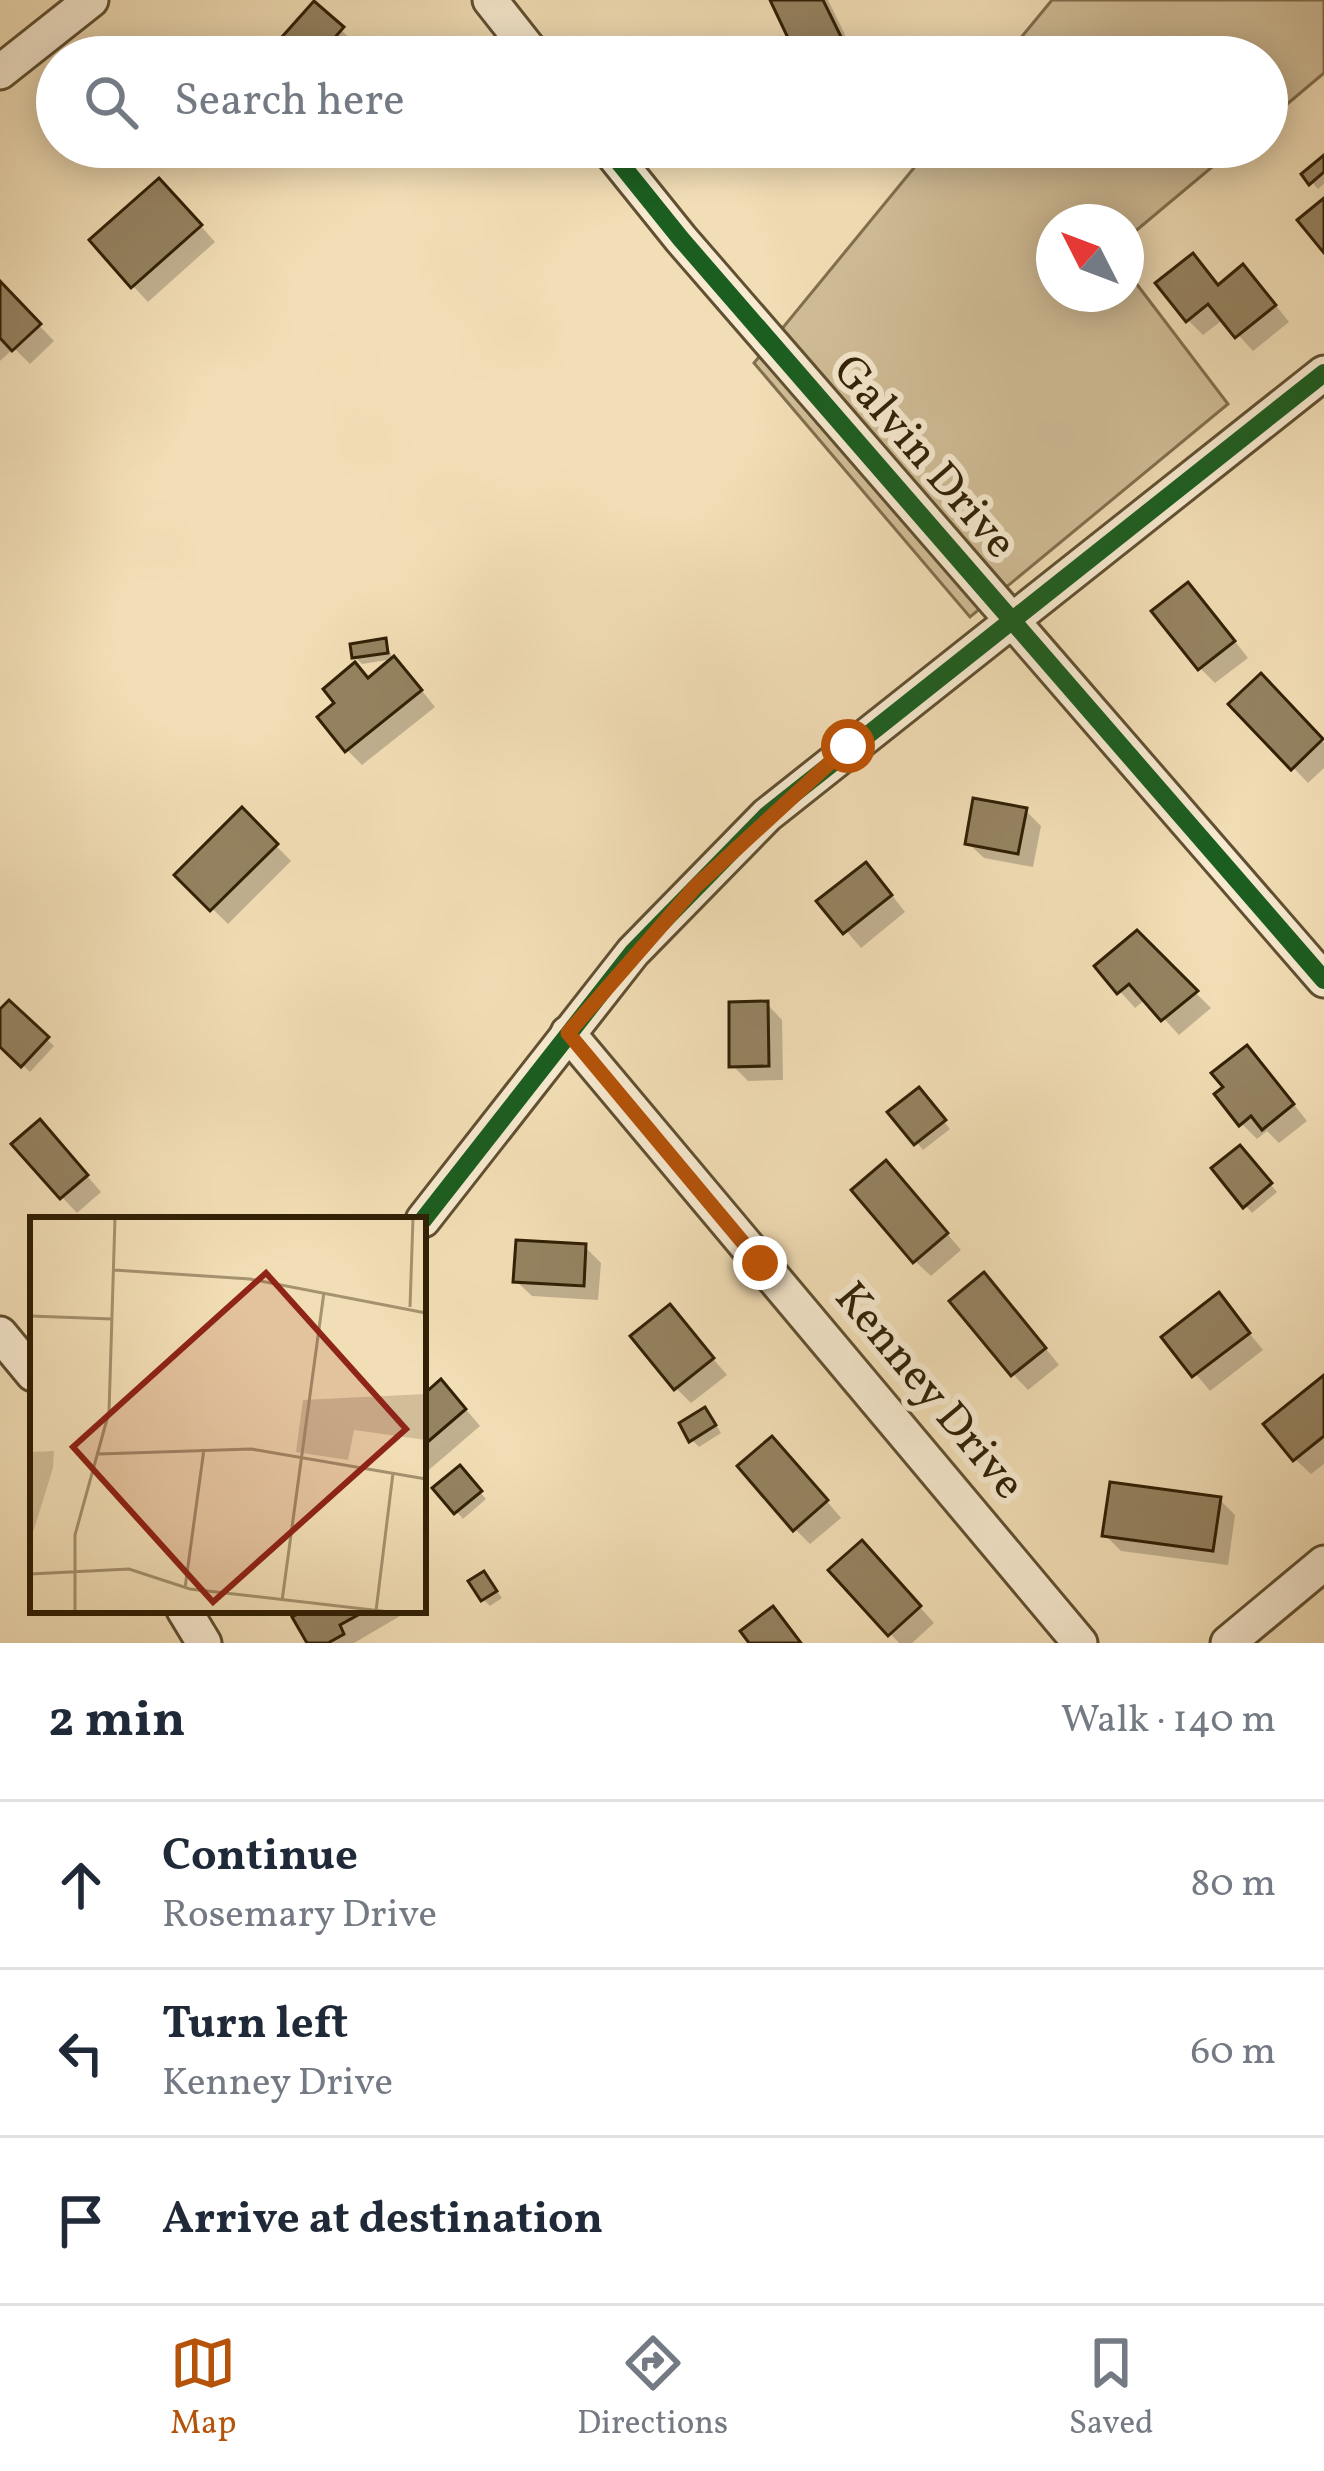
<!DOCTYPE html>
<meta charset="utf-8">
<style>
body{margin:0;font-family:Vollkorn,serif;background:#f6f6f7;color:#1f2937}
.compass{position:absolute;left:1036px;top:204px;width:108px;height:108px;border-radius:50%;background:#fff;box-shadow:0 6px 30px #0003;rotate:312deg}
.stop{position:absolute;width:36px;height:36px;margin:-27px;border:9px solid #b45309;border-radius:50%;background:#fff}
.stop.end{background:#b45309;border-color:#fff;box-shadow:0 3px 12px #0008}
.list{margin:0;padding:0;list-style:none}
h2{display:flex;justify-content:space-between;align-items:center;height:156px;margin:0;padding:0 48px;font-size:51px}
h2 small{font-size:39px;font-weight:400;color:#747a83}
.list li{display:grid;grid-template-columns:78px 1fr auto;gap:36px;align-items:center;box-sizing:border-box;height:168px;padding:0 48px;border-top:3px solid #e0e1e3}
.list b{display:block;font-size:45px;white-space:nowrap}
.list p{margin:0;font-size:39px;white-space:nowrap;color:#747a83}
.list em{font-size:39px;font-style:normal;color:#747a83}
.icon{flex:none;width:66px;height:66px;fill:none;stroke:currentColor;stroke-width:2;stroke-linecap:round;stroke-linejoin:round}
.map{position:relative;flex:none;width:1324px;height:1643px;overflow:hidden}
.search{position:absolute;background:#fff;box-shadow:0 6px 30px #0003;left:36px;right:36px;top:36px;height:132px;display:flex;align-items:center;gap:30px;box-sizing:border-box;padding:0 42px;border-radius:66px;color:#747a83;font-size:45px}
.sheet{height:660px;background:#fff}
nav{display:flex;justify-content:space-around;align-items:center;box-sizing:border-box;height:168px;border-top:3px solid #e0e1e3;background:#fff;font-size:33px;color:#747a83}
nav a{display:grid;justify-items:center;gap:6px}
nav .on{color:#b45309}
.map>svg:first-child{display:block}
.green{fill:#d1be98;stroke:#816f4e;stroke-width:3}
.shadow{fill:#0003}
.building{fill:#958361;stroke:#312005;stroke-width:3}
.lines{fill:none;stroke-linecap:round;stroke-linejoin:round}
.minor-casing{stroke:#615031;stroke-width:39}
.minor{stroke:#f7ead0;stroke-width:33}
.cycleway-casing{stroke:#f7ead0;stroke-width:26}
.cycleway{stroke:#1b5e20;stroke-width:18}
.route{stroke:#b45309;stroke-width:15}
.labels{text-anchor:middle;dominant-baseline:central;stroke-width:12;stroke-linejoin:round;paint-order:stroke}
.street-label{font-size:45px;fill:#312005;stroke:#f7ead0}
.inset-road{fill:none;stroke:#a5926f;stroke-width:3}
.view{fill:#8f2418;fill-opacity:0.15;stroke:#8f2418;stroke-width:6}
.inset-edge{fill:none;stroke:#312005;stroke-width:6}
</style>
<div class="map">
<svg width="1324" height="1643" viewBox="0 0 1324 1643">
<rect width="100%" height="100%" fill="#f2deb6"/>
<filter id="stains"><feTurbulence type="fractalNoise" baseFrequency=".00167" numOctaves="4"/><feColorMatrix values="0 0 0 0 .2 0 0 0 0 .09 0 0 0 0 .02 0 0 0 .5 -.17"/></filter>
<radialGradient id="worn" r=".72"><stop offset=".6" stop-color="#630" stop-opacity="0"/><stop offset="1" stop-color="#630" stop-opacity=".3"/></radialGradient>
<g class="green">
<path d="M1052 0H1324V73L1267 121V57H1005Z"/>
<path d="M931 147H1236L1126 239V222H1054V294H1126V270L1228 404 970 617 754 363Z"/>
</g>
<g class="shadow">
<path d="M773 0H828L856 57H801Z"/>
<path d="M314 5 357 45 347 57H268Z"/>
<path d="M1324 159V184L1318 189 1305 174Z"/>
<path d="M175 197 215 242 148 302 133 286Z"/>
<path d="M1258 283 1289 322 1253 351 1224 319 1203 335 1188 320 1220 287Z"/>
<path d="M0 285 54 341 30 364 14 348 0 361Z"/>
<path d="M1203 601 1248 658 1215 683 1200 668Z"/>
<path d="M385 642 393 659 362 664 355 657Z"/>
<path d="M410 676 435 707 362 765 347 750 338 704 369 680Z"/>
<path d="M1261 677 1324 743V768L1308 783 1233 704Z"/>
<path d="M1025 810 1041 826 1033 867 984 858 968 843Z"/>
<path d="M242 811 291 861 228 924 178 875Z"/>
<path d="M881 881 905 912 861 948 821 901Z"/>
<path d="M1136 934 1211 1008 1179 1035 1146 999 1135 1008 1098 967Z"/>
<path d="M9 1004 54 1046 30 1072 0 1044V1014Z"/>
<path d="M767 1004 782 1020 783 1080 748 1081 732 1065Z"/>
<path d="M1262 1064 1307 1121 1279 1143 1267 1131 1257 1139 1242 1124Z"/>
<path d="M925 1098 950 1129 923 1150 892 1112Z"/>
<path d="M55 1139 101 1192 77 1213 62 1197Z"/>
<path d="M1246 1156 1277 1192 1252 1213 1246 1206Z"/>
<path d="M901 1180 961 1250 931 1276 915 1261Z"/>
<path d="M585 1247 601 1263 598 1300 532 1296 516 1281Z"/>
<path d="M1000 1291 1059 1365 1028 1390 1013 1374Z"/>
<path d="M1219 1296 1263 1350 1210 1391 1165 1337Z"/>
<path d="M670 1308 727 1375 691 1403 676 1388Z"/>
<path d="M1324 1379V1464L1311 1474 1295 1459Z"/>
<path d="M423 1399H457L480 1426 423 1475Z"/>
<path d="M712 1418 721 1433 699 1447 692 1440Z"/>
<path d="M788 1455 841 1518 810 1544 795 1529Z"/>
<path d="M460 1469 486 1499 463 1519 437 1489Z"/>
<path d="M1219 1499 1235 1515 1228 1565 1121 1551 1105 1535Z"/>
<path d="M877 1559 934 1623 912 1643H899L833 1570Z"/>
<path d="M491 1582 502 1598 490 1606 483 1599Z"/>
<path d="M311 1610H397L400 1616 354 1643H310Z"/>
</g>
<g class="building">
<path d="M770 0H823L851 57H797Z"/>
<path d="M314 1 344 27 318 57H264Z"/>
<path d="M1324 155V172L1309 185 1301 174Z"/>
<path d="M159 178 202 225 131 288 89 240Z"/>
<path d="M1324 198V253L1297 220Z"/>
<path d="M1193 253 1218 285 1243 264 1276 305 1235 338 1208 304 1186 322 1155 283Z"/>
<path d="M0 281 41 324 12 351 0 338Z"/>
<path d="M1188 582 1235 641 1198 670 1151 611Z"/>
<path d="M386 638 388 653 352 658 350 644Z"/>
<path d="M394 656 422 690 345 752 317 717 334 703 323 689 355 662 368 678Z"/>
<path d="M1261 673 1323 739 1291 770 1228 704Z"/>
<path d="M973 798 1027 808 1018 854 965 844Z"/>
<path d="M242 807 278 844 210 911 174 875Z"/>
<path d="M866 862 892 895 843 934 816 901Z"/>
<path d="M1137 930 1198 991 1161 1021 1129 984 1117 994 1094 966Z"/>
<path d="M9 1000 49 1037 21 1067 0 1047V1009Z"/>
<path d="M768 1001 769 1066 729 1067V1002Z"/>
<path d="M1247 1045 1294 1104 1262 1130 1251 1116 1239 1126 1214 1094 1223 1087 1211 1073Z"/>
<path d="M919 1087 946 1120 914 1145 887 1112Z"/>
<path d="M40 1119 88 1175 60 1199 11 1144Z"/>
<path d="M1240 1145 1272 1183 1243 1208 1211 1168Z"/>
<path d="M886 1160 948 1233 913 1263 851 1190Z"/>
<path d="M516 1240 586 1244 584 1286 513 1282Z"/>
<path d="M984 1272 1046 1348 1011 1376 949 1301Z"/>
<path d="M1219 1292 1250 1333 1192 1377 1161 1337Z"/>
<path d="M670 1304 714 1358 674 1390 630 1336Z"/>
<path d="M1324 1375V1436L1293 1461 1263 1424Z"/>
<path d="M441 1379 466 1409 423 1446V1395Z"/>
<path d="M705 1407 716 1425 689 1442 679 1423Z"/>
<path d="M772 1436 828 1500 793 1531 737 1466Z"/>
<path d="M460 1465 482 1491 454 1514 432 1488Z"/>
<path d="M1110 1482 1221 1497 1213 1551 1102 1536Z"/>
<path d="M862 1540 921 1606 888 1636 828 1570Z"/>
<path d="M484 1571 497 1591 481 1601 468 1581Z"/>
<path d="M773 1606 801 1643H749L740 1631Z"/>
<path d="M305 1610H367L340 1625 344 1634 328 1643H307L292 1617Z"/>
</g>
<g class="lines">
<g class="minor-casing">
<g id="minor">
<path d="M490 0 535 57"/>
<path d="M0 72 91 0"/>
<path d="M607 147 681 239 1324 980"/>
<path d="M568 1033 1080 1643"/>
<path d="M423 1220 633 952 767 815 1324 373"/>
<path d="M0 1334 33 1374"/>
<path d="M184 1610 204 1643"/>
<path d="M1228 1643 1324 1563"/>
</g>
</g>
<use href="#minor" class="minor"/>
<g class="cycleway-casing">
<g id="cycleway">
<path d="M607 147 681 239 1324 980"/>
<path d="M423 1220 633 952 767 815 1324 373"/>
</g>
</g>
<use href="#cycleway" class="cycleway"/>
</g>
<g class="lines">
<path class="route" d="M760 1263 568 1033 695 887 848 746"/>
</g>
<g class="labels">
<g class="street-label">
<text transform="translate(923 458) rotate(49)">Galvin Drive</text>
<text transform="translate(928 1392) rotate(50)">Kenney Drive</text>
</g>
</g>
<g transform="translate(30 1217)">
<rect width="396" height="396" fill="#f2deb6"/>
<path d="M396 177V223L324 213 318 243 266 235 273 183ZM24 234 23 251 0 325V235Z" fill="#d1be98"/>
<path class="inset-road" d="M84 53 220 62 396 96M380 90 383 1M0 99 82 102M69 237 221 232 396 262M0 357 99 352 160 372 360 395M155 371 174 232M252 384 294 75M346 394 363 256M45 395V318L79 195 85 1"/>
<path class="view" d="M236 56 376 212 183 385 43 230Z"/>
<rect width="396" height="396" class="inset-edge"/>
</g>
<rect width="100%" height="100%" filter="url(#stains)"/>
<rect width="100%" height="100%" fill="url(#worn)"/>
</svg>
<svg class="compass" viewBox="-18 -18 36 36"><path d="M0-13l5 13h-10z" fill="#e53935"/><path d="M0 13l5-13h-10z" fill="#747a83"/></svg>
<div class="stop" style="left:848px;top:746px"></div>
<div class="stop end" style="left:760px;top:1263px"></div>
<div class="search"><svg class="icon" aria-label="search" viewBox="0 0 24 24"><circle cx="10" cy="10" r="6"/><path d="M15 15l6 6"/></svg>Search here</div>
</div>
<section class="sheet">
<h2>2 min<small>Walk · 140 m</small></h2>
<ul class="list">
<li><svg class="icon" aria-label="ahead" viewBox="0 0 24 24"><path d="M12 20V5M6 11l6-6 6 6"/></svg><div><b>Continue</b><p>Rosemary Drive</p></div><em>80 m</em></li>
<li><svg class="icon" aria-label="left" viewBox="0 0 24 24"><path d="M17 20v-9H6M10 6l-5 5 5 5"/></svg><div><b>Turn left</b><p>Kenney Drive</p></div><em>60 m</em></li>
<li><svg class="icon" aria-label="arrive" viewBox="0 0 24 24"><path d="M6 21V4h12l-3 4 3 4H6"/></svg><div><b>Arrive at destination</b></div></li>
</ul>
</section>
<nav>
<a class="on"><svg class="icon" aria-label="map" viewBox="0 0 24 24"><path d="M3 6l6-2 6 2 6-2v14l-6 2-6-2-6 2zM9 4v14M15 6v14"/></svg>Map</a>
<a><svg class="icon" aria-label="directions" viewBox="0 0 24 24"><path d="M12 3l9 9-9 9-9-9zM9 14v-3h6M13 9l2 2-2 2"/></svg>Directions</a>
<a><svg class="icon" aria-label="saved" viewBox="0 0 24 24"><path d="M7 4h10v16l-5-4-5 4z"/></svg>Saved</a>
</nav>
